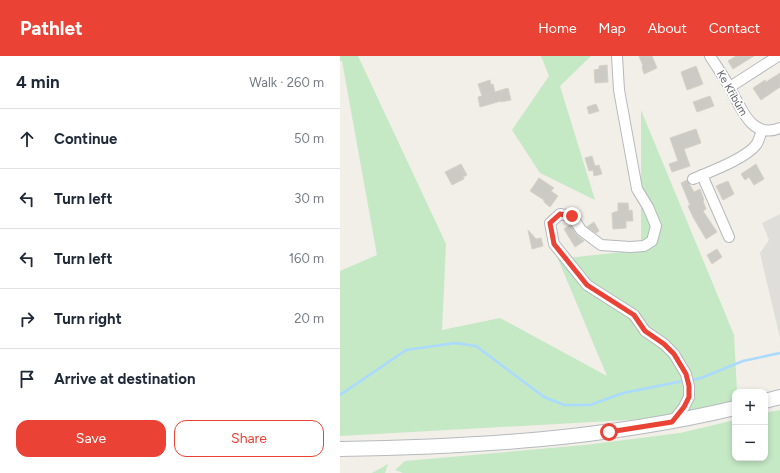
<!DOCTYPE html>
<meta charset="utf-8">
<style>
body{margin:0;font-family:Figtree,sans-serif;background:#f2f2f3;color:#1f2937}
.controls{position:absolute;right:12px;bottom:12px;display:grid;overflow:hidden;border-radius:8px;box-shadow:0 2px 6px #0003}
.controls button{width:36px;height:36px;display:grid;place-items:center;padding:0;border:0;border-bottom:1px solid #e0e1e3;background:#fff;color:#1f2937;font:20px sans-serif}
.stop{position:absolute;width:12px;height:12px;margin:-9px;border:3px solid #ea4335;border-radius:50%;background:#fff}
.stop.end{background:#ea4335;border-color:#fff;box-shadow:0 1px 4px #0008}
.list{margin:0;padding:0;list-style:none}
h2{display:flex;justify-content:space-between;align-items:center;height:52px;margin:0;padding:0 16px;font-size:17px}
h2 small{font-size:13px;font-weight:400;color:#747a83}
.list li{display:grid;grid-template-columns:26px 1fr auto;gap:12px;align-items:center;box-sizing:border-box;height:60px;padding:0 16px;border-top:1px solid #e0e1e3}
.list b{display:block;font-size:15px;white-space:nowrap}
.list em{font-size:13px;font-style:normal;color:#747a83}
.actions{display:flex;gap:8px;padding:12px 16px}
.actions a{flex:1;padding:9px 0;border:1px solid #ea4335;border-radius:12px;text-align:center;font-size:14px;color:#ea4335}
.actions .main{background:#ea4335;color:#fff}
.icon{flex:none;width:22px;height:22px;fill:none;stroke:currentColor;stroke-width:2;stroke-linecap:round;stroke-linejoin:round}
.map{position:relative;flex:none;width:440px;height:417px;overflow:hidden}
header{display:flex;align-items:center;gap:24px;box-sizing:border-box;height:56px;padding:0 20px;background:#ea4335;color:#fff}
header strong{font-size:19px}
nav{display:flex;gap:22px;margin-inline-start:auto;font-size:14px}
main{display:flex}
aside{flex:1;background:#fff}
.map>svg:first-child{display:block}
.industrial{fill:#e0deda}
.green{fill:#c5e8c5}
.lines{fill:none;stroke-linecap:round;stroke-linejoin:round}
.stream{stroke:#aadaff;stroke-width:2.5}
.building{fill:#cccac5;stroke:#d6d1c6}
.street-casing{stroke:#b5b8bc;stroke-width:12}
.secondary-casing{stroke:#b6babf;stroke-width:16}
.street{stroke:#fff;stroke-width:10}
.secondary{stroke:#fff;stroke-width:14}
.route{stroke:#ea4335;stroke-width:5}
.labels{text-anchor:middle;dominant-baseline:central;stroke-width:3.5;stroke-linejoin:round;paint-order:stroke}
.street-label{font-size:11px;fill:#5f6368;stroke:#fff}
</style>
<header>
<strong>Pathlet</strong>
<nav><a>Home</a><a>Map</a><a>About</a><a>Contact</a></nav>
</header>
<main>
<aside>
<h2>4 min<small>Walk · 260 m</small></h2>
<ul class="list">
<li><svg class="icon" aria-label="ahead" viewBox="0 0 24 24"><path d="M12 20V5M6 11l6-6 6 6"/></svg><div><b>Continue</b></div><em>50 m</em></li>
<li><svg class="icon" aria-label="left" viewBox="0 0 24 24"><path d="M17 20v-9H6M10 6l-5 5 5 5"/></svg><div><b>Turn left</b></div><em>30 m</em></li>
<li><svg class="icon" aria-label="left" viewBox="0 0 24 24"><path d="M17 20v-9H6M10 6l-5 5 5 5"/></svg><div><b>Turn left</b></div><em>160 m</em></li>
<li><svg class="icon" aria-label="right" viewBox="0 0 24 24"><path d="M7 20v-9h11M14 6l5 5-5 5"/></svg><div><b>Turn right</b></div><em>20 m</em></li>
<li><svg class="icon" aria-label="arrive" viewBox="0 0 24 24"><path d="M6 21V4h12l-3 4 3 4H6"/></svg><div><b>Arrive at destination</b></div></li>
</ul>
<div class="actions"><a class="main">Save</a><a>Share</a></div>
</aside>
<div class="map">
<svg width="440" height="417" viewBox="0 0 440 417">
<rect width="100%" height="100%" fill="#f1efe8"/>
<path class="industrial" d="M440 158V282L420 197 429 184 422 167Z"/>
<g class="green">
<path d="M0 0H18L106 188 102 274 160 262 267 320 218 203 301 194V54L394 279 397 336H395V346L323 362 0 380V215L37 199 2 5H0Z"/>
<path d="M201 0H251L220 30 255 144 200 117 172 74 209 20Z"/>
<path d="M440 354V417H63L55 414 65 405 245 389 340 377 395 364V402H425V357Z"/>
<path d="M48 408 45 417H32Z"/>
</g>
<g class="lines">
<g class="stream">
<path d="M352 324 361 322 403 305 440 297"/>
<path d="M0 339 66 294 115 287 136 290 204 341 224 349H250L283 337 343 325"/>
</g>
</g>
<g class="building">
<path d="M299 0H312L317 12 304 18 302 11 303 10Z"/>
<path d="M396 0H414L393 13 388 5Z"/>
<path d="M267 9 268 26 255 27 254 14 259 13V10Z"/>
<path d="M356 10 363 28 347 34 341 16Z"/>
<path d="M440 17V31L421 44 413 32 425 24 426 26Z"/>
<path d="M150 24 151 29 153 28 155 36 168 32 171 44 161 46V45L140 51 138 41 142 40 138 28Z"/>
<path d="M370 40 374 50 357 56 353 46Z"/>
<path d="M256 48 259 55 249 58 247 51Z"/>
<path d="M356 73 361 87 344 93 350 110 332 116 329 108 338 105 330 82Z"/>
<path d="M252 100 255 110 259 109 262 118 254 120 253 114 249 115 245 102Z"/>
<path d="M121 108 127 119 123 121 124 123 112 129 105 116Z"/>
<path d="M416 108 424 123 414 129 409 121 405 124 401 118Z"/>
<path d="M199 122 214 132 211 135 218 140 210 151 204 146V144L190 135Z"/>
<path d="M347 124 354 136 360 133 364 144 363 145 366 153 363 155 377 176 366 183 353 161 348 150 350 149 341 127Z"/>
<path d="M388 125 394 138 383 144 376 130Z"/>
<path d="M278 147H288L289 155 292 154 293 165H286V172L273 173 272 157 278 155Z"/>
<path d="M254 166 259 175 256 177 247 171Z"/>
<path d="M230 169 236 178 244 185 235 191 224 173Z"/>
<path d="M188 174 196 183 201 182 203 190 192 193Z"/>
<path d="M377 193 382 201 372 208 367 199Z"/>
</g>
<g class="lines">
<g class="street-casing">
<g id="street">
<path d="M277 0 279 34 297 133 308 151 316 170 312 185 304 190 290 191 261 189 241 174 232 160 220 158 210 167 214 188 247 229 294 259 305 275 324 288 334 298 346 318 349 330V341L344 351 332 366"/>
<path d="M370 0C377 11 384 21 390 32 401 51 411 84 440 72"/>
<path d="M390 31 438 0"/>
<path d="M362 119 389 181"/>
<path d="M353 123C369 116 405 103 416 89 419 85 420 79 422 74"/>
</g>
</g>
<g class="secondary-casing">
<g id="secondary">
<path d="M425 345 440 341"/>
<path d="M0 393C133 391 265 383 395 352"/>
</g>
</g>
<use href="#street" class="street"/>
<use href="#secondary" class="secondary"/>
</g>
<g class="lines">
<path class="route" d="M232 160 220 158 210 167 214 188 247 229 294 259 305 275 324 288 334 298 346 318 349 330V341L344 351 332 366 269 376"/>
</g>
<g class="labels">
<g class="street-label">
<text transform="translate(392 37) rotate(60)">Ke Křibům</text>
</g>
</g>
</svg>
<div class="controls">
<button>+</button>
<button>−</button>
</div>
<div class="stop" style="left:269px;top:376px"></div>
<div class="stop end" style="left:232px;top:160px"></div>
</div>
</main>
